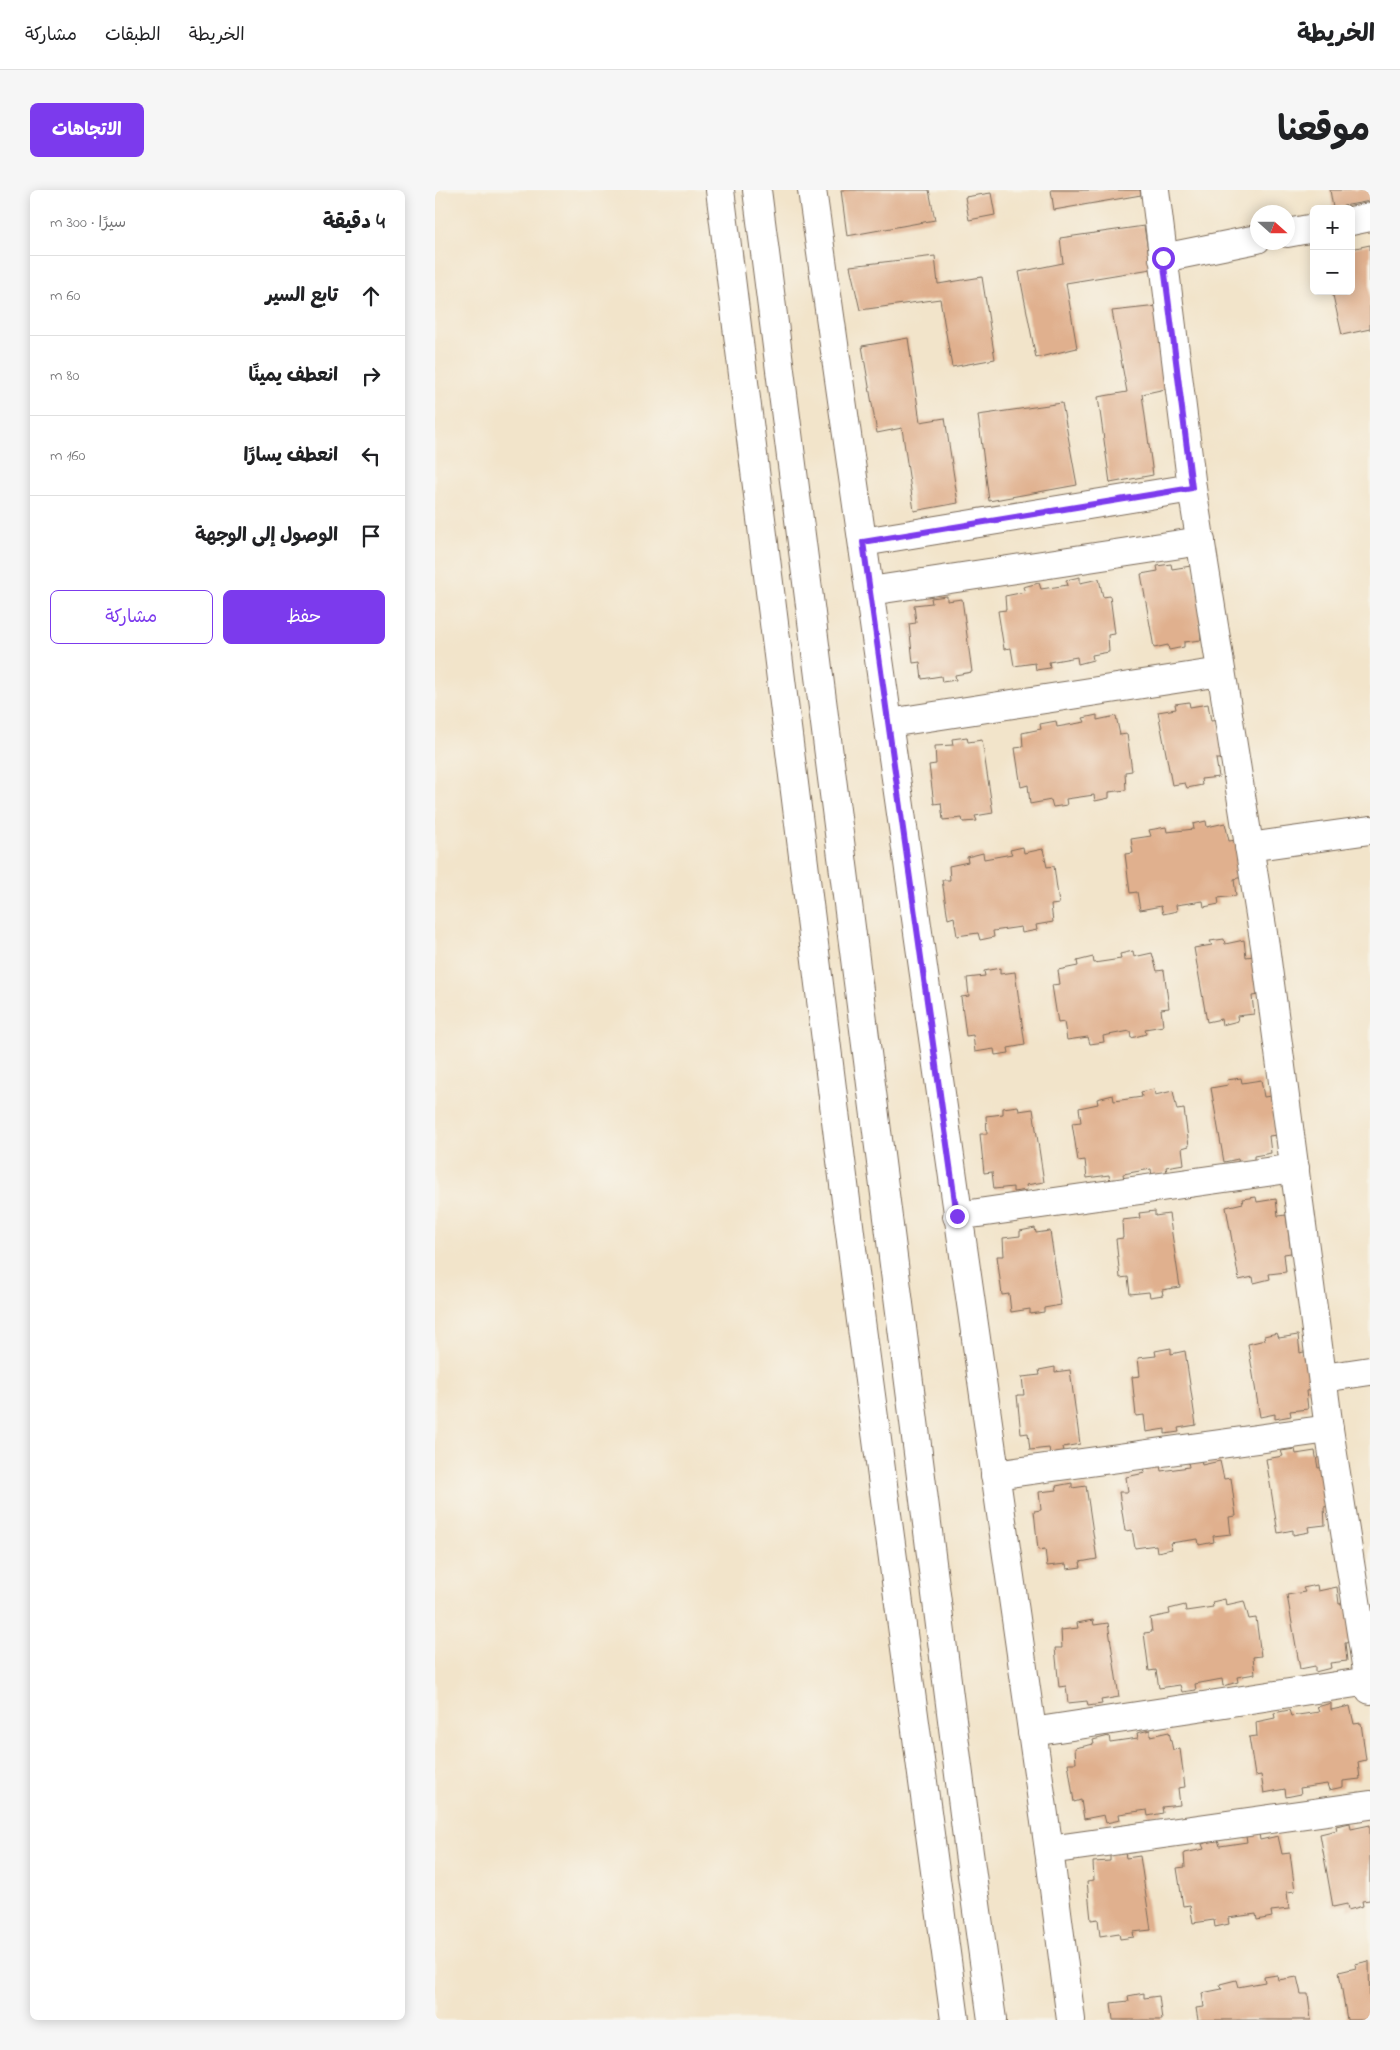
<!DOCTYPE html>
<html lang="ar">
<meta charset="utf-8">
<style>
body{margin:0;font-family:"Indie Flower","Playpen Sans Arabic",sans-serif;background:#f6f6f6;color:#202124;direction:rtl}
.controls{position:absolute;right:15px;top:15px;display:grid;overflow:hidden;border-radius:8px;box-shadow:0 2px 12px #0003}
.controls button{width:45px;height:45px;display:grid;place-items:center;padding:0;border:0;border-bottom:1px solid #e0e0e0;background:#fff;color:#202124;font:25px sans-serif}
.compass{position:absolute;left:815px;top:15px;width:45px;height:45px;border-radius:50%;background:#fff;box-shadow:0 2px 12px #0003;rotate:111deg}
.stop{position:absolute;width:15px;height:15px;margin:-11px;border:4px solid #7c3aed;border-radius:50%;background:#fff}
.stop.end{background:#7c3aed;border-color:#fff;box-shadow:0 1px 5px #0008}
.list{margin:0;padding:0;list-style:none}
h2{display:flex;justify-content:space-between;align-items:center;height:65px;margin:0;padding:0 20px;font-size:21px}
h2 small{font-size:16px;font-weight:400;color:#757577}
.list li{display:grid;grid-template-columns:32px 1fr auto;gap:15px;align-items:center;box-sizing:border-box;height:80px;padding:0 20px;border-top:1px solid #e0e0e0}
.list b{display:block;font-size:19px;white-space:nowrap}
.list em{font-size:16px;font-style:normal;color:#757577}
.actions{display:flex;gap:10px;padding:15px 20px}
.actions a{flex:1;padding:11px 0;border:1px solid #7c3aed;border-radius:8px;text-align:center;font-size:18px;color:#7c3aed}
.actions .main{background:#7c3aed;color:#fff}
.icon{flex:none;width:28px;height:28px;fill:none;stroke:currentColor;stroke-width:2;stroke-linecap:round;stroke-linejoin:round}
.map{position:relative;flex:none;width:935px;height:1830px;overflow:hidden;direction:ltr;border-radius:8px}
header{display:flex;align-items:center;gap:30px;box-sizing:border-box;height:70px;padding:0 25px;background:#fff;border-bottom:1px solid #e0e0e0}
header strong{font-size:24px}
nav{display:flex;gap:28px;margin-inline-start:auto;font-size:18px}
.intro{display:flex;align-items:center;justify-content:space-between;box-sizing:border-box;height:120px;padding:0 30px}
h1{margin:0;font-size:35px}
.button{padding:12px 22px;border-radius:8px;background:#7c3aed;color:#fff;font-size:18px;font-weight:700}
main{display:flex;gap:30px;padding:0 30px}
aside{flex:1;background:#fff;border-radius:8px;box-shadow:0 2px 12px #0003}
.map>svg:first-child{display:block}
.building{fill:#e0b08e}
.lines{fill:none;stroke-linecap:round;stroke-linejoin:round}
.minor-casing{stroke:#7b6b5a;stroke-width:30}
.minor{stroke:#fff;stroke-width:28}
.route{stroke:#7c3aed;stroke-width:6}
</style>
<header>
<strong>الخريطة</strong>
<nav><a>الخريطة</a><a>الطبقات</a><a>مشاركة</a></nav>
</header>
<div class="intro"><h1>موقعنا</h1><a class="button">الاتجاهات</a></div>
<main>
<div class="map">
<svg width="935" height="1830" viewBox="0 0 935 1830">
<rect width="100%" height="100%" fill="#f7f3e8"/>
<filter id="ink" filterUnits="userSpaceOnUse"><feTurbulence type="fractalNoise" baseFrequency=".02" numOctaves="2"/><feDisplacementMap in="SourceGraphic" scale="10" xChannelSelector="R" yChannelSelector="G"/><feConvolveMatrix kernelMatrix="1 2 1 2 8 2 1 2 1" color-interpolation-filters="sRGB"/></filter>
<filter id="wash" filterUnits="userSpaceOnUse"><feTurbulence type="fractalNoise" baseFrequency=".0096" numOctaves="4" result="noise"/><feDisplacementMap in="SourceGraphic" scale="20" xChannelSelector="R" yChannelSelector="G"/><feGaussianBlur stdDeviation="1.12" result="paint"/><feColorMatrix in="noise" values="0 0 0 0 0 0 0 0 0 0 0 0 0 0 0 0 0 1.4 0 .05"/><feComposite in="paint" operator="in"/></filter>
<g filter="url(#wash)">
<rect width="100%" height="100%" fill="#f2e4ca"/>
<g id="blocks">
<g class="building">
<path d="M406 0H494L500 30 412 46Z"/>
<path d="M616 0H705L706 5 619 20Z"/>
<path d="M895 0H935V11L898 18Z"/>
<path d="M556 3 560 25 534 30 530 7Z"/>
<path d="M709 36 716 79 631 93 642 158 601 168 584 82 628 73 625 48Z"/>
<path d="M935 55V139L907 145 897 101H916V59Z"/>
<path d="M500 66 503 94 547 87 560 169 517 177 505 109 425 120 415 76Z"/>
<path d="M723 116 735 198 707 204 718 285 675 293 663 207 692 202 677 121Z"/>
<path d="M473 148 485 232 510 228 523 313 479 321 467 238 442 243 427 156Z"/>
<path d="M627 213 642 295 554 311 543 225Z"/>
<path d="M736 374 737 379 756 376 771 431H764L766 450 749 452V457L734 460 733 455 719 458 706 384 723 381 722 376Z"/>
<path d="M645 387V393L664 389 668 407 675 406 680 444 673 445 674 462 657 465 658 470 643 474 642 467 614 472 615 478 601 480 600 473 579 476 576 458 569 459 563 421 571 420 570 406 590 402 588 397 604 393 606 399 633 395 631 390Z"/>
<path d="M512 406V411L527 409 537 482 520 485 521 490 507 492 506 486 487 489 485 472 478 473 474 434 481 433 479 415 497 413 496 408Z"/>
<path d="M754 512 755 517 773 514 776 531 783 530 789 569H781L784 587 766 589 767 595 752 598 750 593 737 595 723 522 741 519 740 514Z"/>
<path d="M662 525V530L681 526 685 545 692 544 697 581 690 582 691 600 674 602V608L660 611 659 605 631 609 632 615 618 617 616 610 595 614 593 595 586 597 580 558 588 557 587 543 606 539 605 534 621 531 622 537 650 532 648 528Z"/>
<path d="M532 547 533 552 547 550 558 623 540 626 542 631 528 632 527 628 508 630 506 613 499 614 494 575 501 574 500 556 518 555 517 549Z"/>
<path d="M771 631 772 637 790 633 794 651 802 650 807 687 799 689 801 706 783 708 784 714 769 717 768 711 741 715 742 721 728 724 726 716 705 720 702 702 695 703 690 664 698 663 696 649 716 646 714 640 731 637 732 642 759 639 758 634Z"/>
<path d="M588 657 589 663 608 659 612 677 619 676 624 714 616 715 618 732 601 735 602 740 587 743 586 737 558 741 559 747 545 750 543 743 522 746 519 727 513 729 507 690H515L514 676 533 672 532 667 548 663 549 669 577 664 575 660Z"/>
<path d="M789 749 790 754 809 750 811 767 819 766 824 805 817 806 819 824 802 826 803 831 787 835 786 829 772 832 759 758 777 755 775 751Z"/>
<path d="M698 761 699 767 717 763 722 781 729 780 734 818 726 819 728 836 710 839 711 844 696 848 695 841 668 846 669 852 655 854 653 847 632 850 629 832 623 833 617 795 625 794 623 780 643 776 642 771 658 767 659 773 686 769 685 764Z"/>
<path d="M565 778V784L580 782 590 855 573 858 574 863 560 865 559 859 540 862 538 845 531 846 526 807 534 806 532 788 550 786 549 781Z"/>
<path d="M806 888 807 893 826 890 829 907 836 906 841 945 834 946 836 963 819 966V971L804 974 803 969 789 972 776 898 793 895 792 890Z"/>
<path d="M719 899 720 905 738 901 742 920 749 919 754 956 747 958 749 974 731 977 732 982 717 986 716 979 688 984 689 989 675 992 674 985 652 988 650 970 643 971 637 933 646 932 644 918 663 914 662 909 678 905 679 911 707 907 706 902Z"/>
<path d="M583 916 584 921 598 919 609 992 591 995 592 1000 578 1002V997L559 999 557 982 549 983 545 944H552L551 926 568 924V918Z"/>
<path d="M821 1007 822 1012 841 1009 843 1026 851 1025 856 1063 849 1064 851 1082 834 1084 835 1089 819 1093 818 1087 804 1090 791 1017 808 1013 807 1009Z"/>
<path d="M720 1021V1026L734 1024 745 1097 727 1100 728 1105 715 1107 714 1102 695 1104 693 1087 685 1088 681 1049 688 1048 687 1030 705 1028 704 1023Z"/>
<path d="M600 1038 601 1043 615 1041 626 1115 609 1118V1122L595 1124V1119L576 1122 574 1104 567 1105 562 1066H569L568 1048 585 1046V1041Z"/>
<path d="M842 1143 844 1148 863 1145 865 1163 872 1161 878 1200 871 1201 873 1219 855 1221 856 1226 840 1229V1224L825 1227 813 1154 830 1150 829 1146Z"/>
<path d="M736 1158V1164L750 1161 761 1235 743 1238 744 1242 730 1244V1239L711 1242 709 1225 701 1226 697 1187 705 1186 703 1168 721 1166 720 1161Z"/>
<path d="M620 1177V1182L635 1180 645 1254 628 1257 629 1261 615 1263 614 1258 595 1260 593 1243 586 1244 582 1205H589L587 1187 605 1185 604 1180Z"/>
<path d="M860 1259 861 1264 880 1261 883 1278 890 1277 895 1316 889 1317 890 1335 873 1337 874 1342 858 1345V1340L843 1343 831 1269 848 1266 846 1261Z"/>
<path d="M766 1269 767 1275 785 1271 789 1289 796 1288 801 1326 794 1327 796 1344 778 1346 779 1352 764 1355 763 1349 735 1353 737 1359 722 1362 721 1355 700 1358 697 1340 690 1341 684 1302H693L691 1287 710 1283 709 1279 725 1275 726 1281 754 1277 753 1272Z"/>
<path d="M637 1293V1298L651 1296 662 1369 645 1372 646 1377 632 1379 631 1374 612 1376 610 1359 603 1360 599 1321 606 1320 604 1302 622 1300 621 1296Z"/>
<path d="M882 1395 883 1401 902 1397 904 1414 912 1413 917 1452 910 1453 912 1471 895 1473 896 1478 880 1482V1476L865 1479 852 1405 870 1402 868 1398Z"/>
<path d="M790 1409 791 1415 809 1411 814 1429 821 1428 826 1466 818 1467 820 1484 802 1487 803 1492 788 1496 787 1489 760 1494 761 1500 747 1502 745 1495 724 1498 721 1480 714 1481 709 1443 717 1442 715 1428 735 1424 734 1419 750 1415 751 1421 778 1417 777 1412Z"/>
<path d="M658 1430 659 1435 673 1433 684 1507 666 1510 667 1514 653 1516 652 1511 633 1513 631 1496 624 1497 620 1458H627L626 1440 643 1438 642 1433Z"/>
<path d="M896 1513V1520L915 1516 919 1534 926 1533 931 1570 923 1572 925 1589 908 1591V1597L894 1600 892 1594 865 1598 866 1604 851 1607 850 1599 829 1603 826 1585 820 1586 814 1547 822 1546 821 1532 840 1528 839 1523 854 1520 856 1526 884 1522 882 1517Z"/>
<path d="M715 1540V1546L734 1542 738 1560 745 1559 750 1597 743 1598 745 1615 727 1617 728 1623 713 1626 712 1620 684 1624 685 1630 671 1633 669 1625 649 1629 646 1610 639 1612 633 1573H641L640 1558 659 1554 658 1550 674 1546 675 1552 703 1548 702 1543Z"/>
<path d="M915 1633 916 1639 935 1635V1710L927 1711 928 1716 913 1720 912 1714 898 1717 885 1644 902 1640 901 1636Z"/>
<path d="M824 1644 825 1650 843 1646 847 1664 855 1663 860 1701 852 1702 854 1719 836 1721 837 1727 822 1730 821 1724 793 1728 794 1734 780 1737 779 1730 758 1733 755 1715 748 1716 742 1678 750 1677 749 1663 769 1659 767 1654 783 1650 785 1656 812 1652 811 1647Z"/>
<path d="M690 1663 691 1668 705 1666 716 1740 698 1742 699 1747 685 1749 684 1743 665 1746 663 1729 656 1730 652 1691 659 1690 658 1672 675 1671V1665Z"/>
<path d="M934 1771 935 1830H912L904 1782 921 1778 920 1774Z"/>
<path d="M842 1785 843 1790 862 1787 866 1804H873L876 1830H763L761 1818 769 1817 767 1803 787 1799 785 1794 801 1790 803 1797 830 1792 829 1787Z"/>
<path d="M709 1803V1808L724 1806 727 1830H678L676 1813 694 1811 693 1806Z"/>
</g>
</g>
</g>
<g filter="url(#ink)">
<use href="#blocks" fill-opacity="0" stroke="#7b6b5a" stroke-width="1"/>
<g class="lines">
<g class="minor-casing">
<g id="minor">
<path d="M285 0 426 1131 520 1830"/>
<path d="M322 0 534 1663 557 1830"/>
<path d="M377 0 614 1660 636 1830"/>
<path d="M720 0 757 298 830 756 894 1239 935 1500"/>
<path d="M916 31 935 27"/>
<path d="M852 43 879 38"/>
<path d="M728 68 822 49"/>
<path d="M428 352 757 298"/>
<path d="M435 401 766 351"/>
<path d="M454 533 786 482"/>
<path d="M814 657 935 640"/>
<path d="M522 1026 860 978"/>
<path d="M888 1188 935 1181"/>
<path d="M560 1285 894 1239"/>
<path d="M597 1542 934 1491"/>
<path d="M614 1660 935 1615"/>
</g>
</g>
<use href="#minor" class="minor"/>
</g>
</g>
<g class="lines" filter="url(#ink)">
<path class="route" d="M522 1026 428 352 757 298 728 68"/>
</g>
</svg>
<div class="controls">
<button>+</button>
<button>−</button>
</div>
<svg class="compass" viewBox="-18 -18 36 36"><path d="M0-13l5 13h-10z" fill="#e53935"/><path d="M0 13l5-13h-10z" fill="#757577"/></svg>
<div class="stop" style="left:728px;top:68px"></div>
<div class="stop end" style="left:522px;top:1026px"></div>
</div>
<aside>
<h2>4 دقيقة<small>سيرًا · 300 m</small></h2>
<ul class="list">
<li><svg class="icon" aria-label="ahead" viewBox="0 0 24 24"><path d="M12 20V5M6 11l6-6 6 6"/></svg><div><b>تابع السير</b></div><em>60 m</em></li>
<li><svg class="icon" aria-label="right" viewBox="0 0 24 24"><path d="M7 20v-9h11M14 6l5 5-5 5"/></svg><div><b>انعطف يمينًا</b></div><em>80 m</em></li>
<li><svg class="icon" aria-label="left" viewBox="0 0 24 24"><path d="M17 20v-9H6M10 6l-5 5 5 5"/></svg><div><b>انعطف يسارًا</b></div><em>160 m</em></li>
<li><svg class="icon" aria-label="arrive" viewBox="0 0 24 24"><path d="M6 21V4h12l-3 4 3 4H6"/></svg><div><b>الوصول إلى الوجهة</b></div></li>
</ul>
<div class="actions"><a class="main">حفظ</a><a>مشاركة</a></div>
</aside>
</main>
